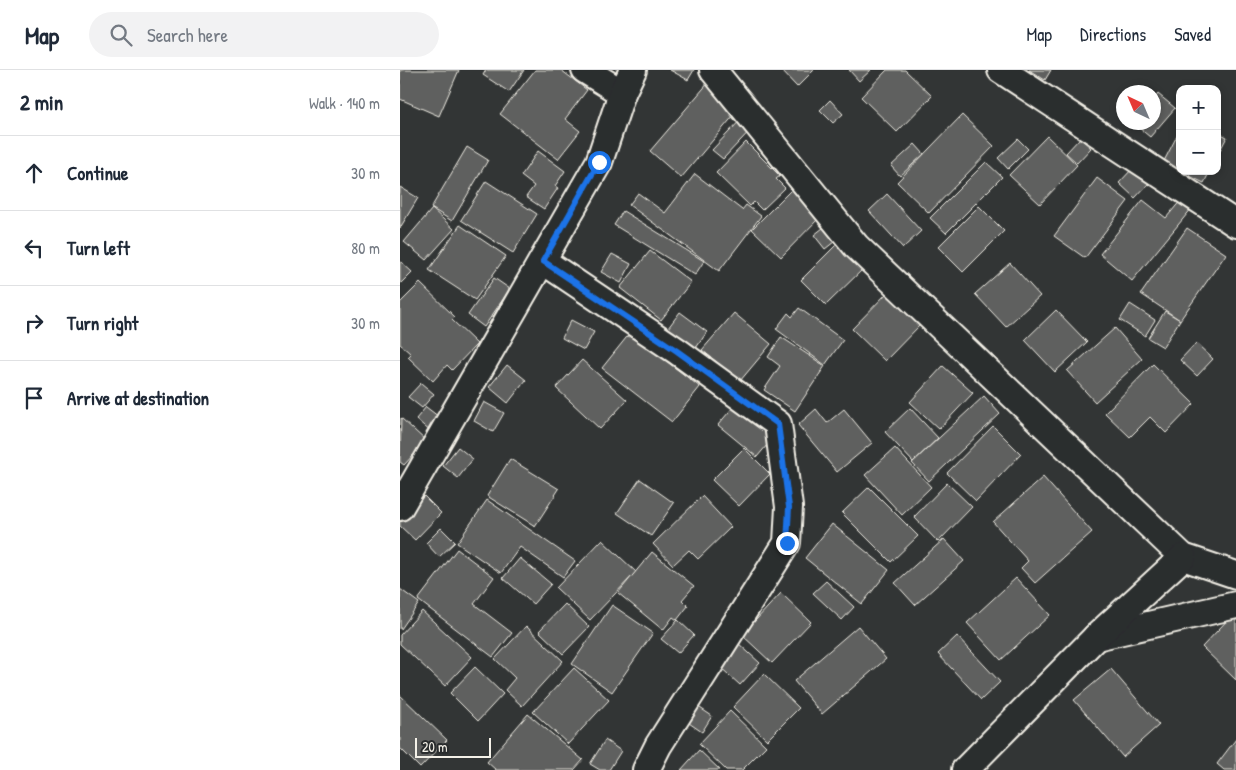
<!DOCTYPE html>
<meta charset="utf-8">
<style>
body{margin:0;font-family:"Patrick Hand",sans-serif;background:#f2f2f3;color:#1f2937}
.controls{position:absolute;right:15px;top:15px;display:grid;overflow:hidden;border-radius:10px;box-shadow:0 2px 8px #0003}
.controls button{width:45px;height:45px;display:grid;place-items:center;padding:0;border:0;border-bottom:1px solid #e0e1e3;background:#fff;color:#1f2937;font:25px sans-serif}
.compass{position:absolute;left:716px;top:15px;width:45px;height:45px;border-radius:50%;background:#fff;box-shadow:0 2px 8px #0003;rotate:316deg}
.scale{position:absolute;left:15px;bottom:12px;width:76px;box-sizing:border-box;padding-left:5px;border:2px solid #f4f1e8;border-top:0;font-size:14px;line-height:18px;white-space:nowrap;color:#f4f1e8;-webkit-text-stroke:4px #2a2d2e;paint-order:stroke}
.stop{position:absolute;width:15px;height:15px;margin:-11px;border:4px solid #1a73e8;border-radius:50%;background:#fff}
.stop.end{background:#1a73e8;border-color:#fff;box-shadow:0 1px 5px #0008}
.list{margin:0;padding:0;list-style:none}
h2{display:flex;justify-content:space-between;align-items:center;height:65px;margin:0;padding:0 20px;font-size:21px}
h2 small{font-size:16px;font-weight:400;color:#747a83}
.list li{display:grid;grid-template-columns:32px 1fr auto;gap:15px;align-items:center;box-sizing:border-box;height:75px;padding:0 20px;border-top:1px solid #e0e1e3}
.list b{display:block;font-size:19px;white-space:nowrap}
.list em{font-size:16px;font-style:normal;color:#747a83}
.icon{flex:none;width:28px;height:28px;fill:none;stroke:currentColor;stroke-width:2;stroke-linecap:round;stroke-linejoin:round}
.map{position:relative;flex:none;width:836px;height:700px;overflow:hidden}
header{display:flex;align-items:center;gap:30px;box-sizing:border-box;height:70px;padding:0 25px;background:#fff;border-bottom:1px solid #e0e1e3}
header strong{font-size:24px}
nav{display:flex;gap:28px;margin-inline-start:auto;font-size:18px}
.search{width:350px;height:45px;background:#f2f2f3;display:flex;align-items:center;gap:12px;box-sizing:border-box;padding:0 18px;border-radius:28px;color:#747a83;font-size:19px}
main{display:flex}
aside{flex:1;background:#fff}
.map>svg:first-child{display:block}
.building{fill:#5f605f;stroke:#f4f1e8}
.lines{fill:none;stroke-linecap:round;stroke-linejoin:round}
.minor-casing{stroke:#f4f1e8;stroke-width:30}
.minor{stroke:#2a2d2e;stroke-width:26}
.route{stroke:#1a73e8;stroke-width:6}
</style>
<header>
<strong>Map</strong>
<div class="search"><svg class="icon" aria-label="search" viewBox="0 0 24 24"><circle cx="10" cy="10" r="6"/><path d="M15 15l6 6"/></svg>Search here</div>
<nav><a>Map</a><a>Directions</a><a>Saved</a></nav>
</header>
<main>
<aside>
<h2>2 min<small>Walk · 140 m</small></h2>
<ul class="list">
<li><svg class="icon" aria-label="ahead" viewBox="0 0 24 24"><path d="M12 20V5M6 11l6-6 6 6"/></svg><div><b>Continue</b></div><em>30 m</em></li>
<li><svg class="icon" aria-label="left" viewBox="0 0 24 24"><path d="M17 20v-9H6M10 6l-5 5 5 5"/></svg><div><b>Turn left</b></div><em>80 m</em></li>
<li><svg class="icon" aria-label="right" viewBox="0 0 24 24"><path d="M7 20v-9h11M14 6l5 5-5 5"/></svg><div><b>Turn right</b></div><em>30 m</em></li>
<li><svg class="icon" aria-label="arrive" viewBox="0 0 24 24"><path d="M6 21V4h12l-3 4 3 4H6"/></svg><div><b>Arrive at destination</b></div></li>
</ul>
</aside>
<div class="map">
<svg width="836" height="700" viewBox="0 0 836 700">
<rect width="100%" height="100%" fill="#323535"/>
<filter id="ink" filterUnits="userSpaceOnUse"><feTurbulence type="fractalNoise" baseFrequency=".02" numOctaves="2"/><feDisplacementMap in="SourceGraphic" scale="10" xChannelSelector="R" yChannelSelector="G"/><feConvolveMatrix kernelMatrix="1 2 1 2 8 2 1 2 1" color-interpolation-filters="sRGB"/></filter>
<g filter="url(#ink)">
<g class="building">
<path d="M0 0H59L39 46 0 29Z"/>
<path d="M86 0H124L109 22 83 5Z"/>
<path d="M135 0H161L187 20 165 49 180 61 158 89 100 44Z"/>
<path d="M270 0H294L288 10Z"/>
<path d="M381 0H414L397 17Z"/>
<path d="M449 0H471L459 11Z"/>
<path d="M487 0H505L532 26 497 62 461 27Z"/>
<path d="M629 0H651L645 10Z"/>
<path d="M309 12 340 38 281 108 250 81Z"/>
<path d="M758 24 775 38 750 67 733 53 754 52V29Z"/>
<path d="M430 30 443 44 433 53 420 40Z"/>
<path d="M346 44 356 54 323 89 312 80Z"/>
<path d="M562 45 594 76 529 143 497 112Z"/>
<path d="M780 60V101H810L804 113 763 93Z"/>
<path d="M817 62 827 67 817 86Z"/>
<path d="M647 66 677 95 640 134 609 105Z"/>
<path d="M680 68 691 78 677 93 666 83Z"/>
<path d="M618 69 628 79 608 99 598 88Z"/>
<path d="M346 72 380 106 376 109 385 118 362 140 354 132 350 136 316 103Z"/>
<path d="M515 74 524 84 500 106 491 96Z"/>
<path d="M67 77 88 90 52 151 31 138Z"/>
<path d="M138 81 165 101 155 116 158 118 144 139 126 127 134 116 121 106Z"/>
<path d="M586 92 602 107 546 163 530 148Z"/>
<path d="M733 98 749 113 735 128 719 113Z"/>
<path d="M295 104 342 140 346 135 361 146 319 201 229 135 238 123 265 143Z"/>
<path d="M697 108 728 131 685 188 654 166Z"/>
<path d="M86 111 137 144 113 183 61 150Z"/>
<path d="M0 117 18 128 0 158Z"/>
<path d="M393 118 421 146 381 187 352 159Z"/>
<path d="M487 124 521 161 503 178 469 141Z"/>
<path d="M743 130 766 148 781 130 792 138 732 211 700 184Z"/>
<path d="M579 136 604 161 563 202 538 177Z"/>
<path d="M32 139 54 159 26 190 4 172Z"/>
<path d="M223 141 304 191 295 205 214 155Z"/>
<path d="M428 154 439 168 425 179 414 165Z"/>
<path d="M60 155 106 186 75 230 29 200Z"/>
<path d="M787 158 826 184 780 250 741 224Z"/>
<path d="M439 172 465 197 426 235 401 210Z"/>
<path d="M250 181 291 212 261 250 220 218Z"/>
<path d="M212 184 231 194 221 213 201 202Z"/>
<path d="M0 191 12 202 0 214Z"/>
<path d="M610 193 640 226 606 257 575 224Z"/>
<path d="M94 208 110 219 84 257 68 245Z"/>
<path d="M20 213 55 247 52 250 77 274 52 300 47 295 33 311 8 287 11 284 0 274V233Z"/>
<path d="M489 221 522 253 485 291 452 259Z"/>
<path d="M730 234 755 250 745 266 720 250Z"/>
<path d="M399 238 443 270 425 295 376 259 388 243 392 247Z"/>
<path d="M656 240 687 272 655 302 625 270Z"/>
<path d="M765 241 780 250 763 277 748 268Z"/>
<path d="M280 242 307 262 296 278 268 258Z"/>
<path d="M334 243 371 274 340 311 302 280Z"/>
<path d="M171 250 194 262 184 280 162 268Z"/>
<path d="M715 258 742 289 695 332 667 301Z"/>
<path d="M230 263 300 317 272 352 202 298Z"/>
<path d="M381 267 425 296 395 341 364 320 380 296 368 287Z"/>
<path d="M796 273 813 289 797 306 780 290Z"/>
<path d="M182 290 227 330 200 359 156 318Z"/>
<path d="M753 294 794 334 766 363 750 347 730 367 705 343Z"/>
<path d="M107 295 126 310 108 333 89 317Z"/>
<path d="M543 296 573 323 539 359 510 332Z"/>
<path d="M21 313 34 324 22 338 8 327Z"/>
<path d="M584 326 600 344 529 411 512 393Z"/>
<path d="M84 332 104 343 93 362 74 351Z"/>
<path d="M334 336 373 368 357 387 318 355Z"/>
<path d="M26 337 43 350 32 363 16 349Z"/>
<path d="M510 338 538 368 513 392 485 362Z"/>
<path d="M416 339 427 353 444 339 472 373 437 402 398 355Z"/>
<path d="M1 348 26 371 4 395 0 392Z"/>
<path d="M593 356 621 384 576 431 547 403Z"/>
<path d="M58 377 73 389 58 408 43 396Z"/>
<path d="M344 378 370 404 339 436 312 410Z"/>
<path d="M495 378 531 417 502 445 465 405Z"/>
<path d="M110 389 159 419 135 456 87 426Z"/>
<path d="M643 407 692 462 635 513 621 498 628 491 593 452Z"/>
<path d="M240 409 274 433 251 466 217 443Z"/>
<path d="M547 413 572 437 538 472 514 447Z"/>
<path d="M469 417 518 466 491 492 442 443Z"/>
<path d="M24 426 41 443 15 470 0 456V452Z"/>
<path d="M302 426 331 457 298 489 289 480 273 495 253 474Z"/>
<path d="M87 430 175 491 163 507 120 477 101 503 57 473Z"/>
<path d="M432 454 489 500 462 534 405 488Z"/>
<path d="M41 458 55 472 39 487 26 473Z"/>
<path d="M544 469 564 491 515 535 495 513Z"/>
<path d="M202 470 236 502 190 550 156 518Z"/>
<path d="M57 479 94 507 74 534 112 563 93 587 18 530Z"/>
<path d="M252 482 294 516 282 530 288 536 277 550 273 547 263 560 218 523Z"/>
<path d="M120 488 151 514 133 534 103 508Z"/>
<path d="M616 508 650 545 601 590 567 553Z"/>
<path d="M426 511 454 537 442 550 413 523Z"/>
<path d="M0 519 19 533 1 559H0Z"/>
<path d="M381 523 411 552 372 593 342 565Z"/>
<path d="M165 534 189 557 163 584 139 561Z"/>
<path d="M212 535 253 563 212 622 172 594Z"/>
<path d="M22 541 72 587 45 616 0 574V565Z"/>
<path d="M835 542 836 543V610L802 577Z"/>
<path d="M278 550 294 565 278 583 261 569Z"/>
<path d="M126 556 163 591 122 636 105 620 115 608 95 589Z"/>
<path d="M458 556 486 589 422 644 394 611Z"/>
<path d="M557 566 600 612 581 630 538 584Z"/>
<path d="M338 573 360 593 340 615 318 595Z"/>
<path d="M75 597 103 624 78 651 50 623Z"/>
<path d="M174 598 209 630 168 674 133 642Z"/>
<path d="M711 599 759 655 723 687 674 630Z"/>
<path d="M364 604 399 638 367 670 333 637Z"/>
<path d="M0 625 47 670 20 698 0 678Z"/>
<path d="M297 636 312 646 302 662 286 651Z"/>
<path d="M330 641 366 676 342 700H326L299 674Z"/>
<path d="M128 644 183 690 174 700H96L87 692Z"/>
<path d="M836 669V700H824L817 694Z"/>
<path d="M205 670 221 681 209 700H200L190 694Z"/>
<path d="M299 680 320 700H281Z"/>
</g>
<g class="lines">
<g class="minor-casing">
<g id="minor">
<path d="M185 0 222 23"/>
<path d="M313 0 456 176 783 487 836 505"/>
<path d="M601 0 836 154"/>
<path d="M143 191 277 281 378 354 389 437 387 473 258 676 246 700"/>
<path d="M0 437 199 92 222 23 233 0"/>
<path d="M696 567 836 535"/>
<path d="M565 700 696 567 783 487"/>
</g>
</g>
<use href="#minor" class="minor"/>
</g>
</g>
<g class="lines" filter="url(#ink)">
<path class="route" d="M199 92 143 191 277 281 378 354 389 437 387 473"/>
</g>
</svg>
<div class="controls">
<button>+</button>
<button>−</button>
</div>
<svg class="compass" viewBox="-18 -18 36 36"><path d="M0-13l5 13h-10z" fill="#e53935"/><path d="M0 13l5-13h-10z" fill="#747a83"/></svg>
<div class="scale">20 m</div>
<div class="stop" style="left:199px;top:92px"></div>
<div class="stop end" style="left:387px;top:473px"></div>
</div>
</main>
